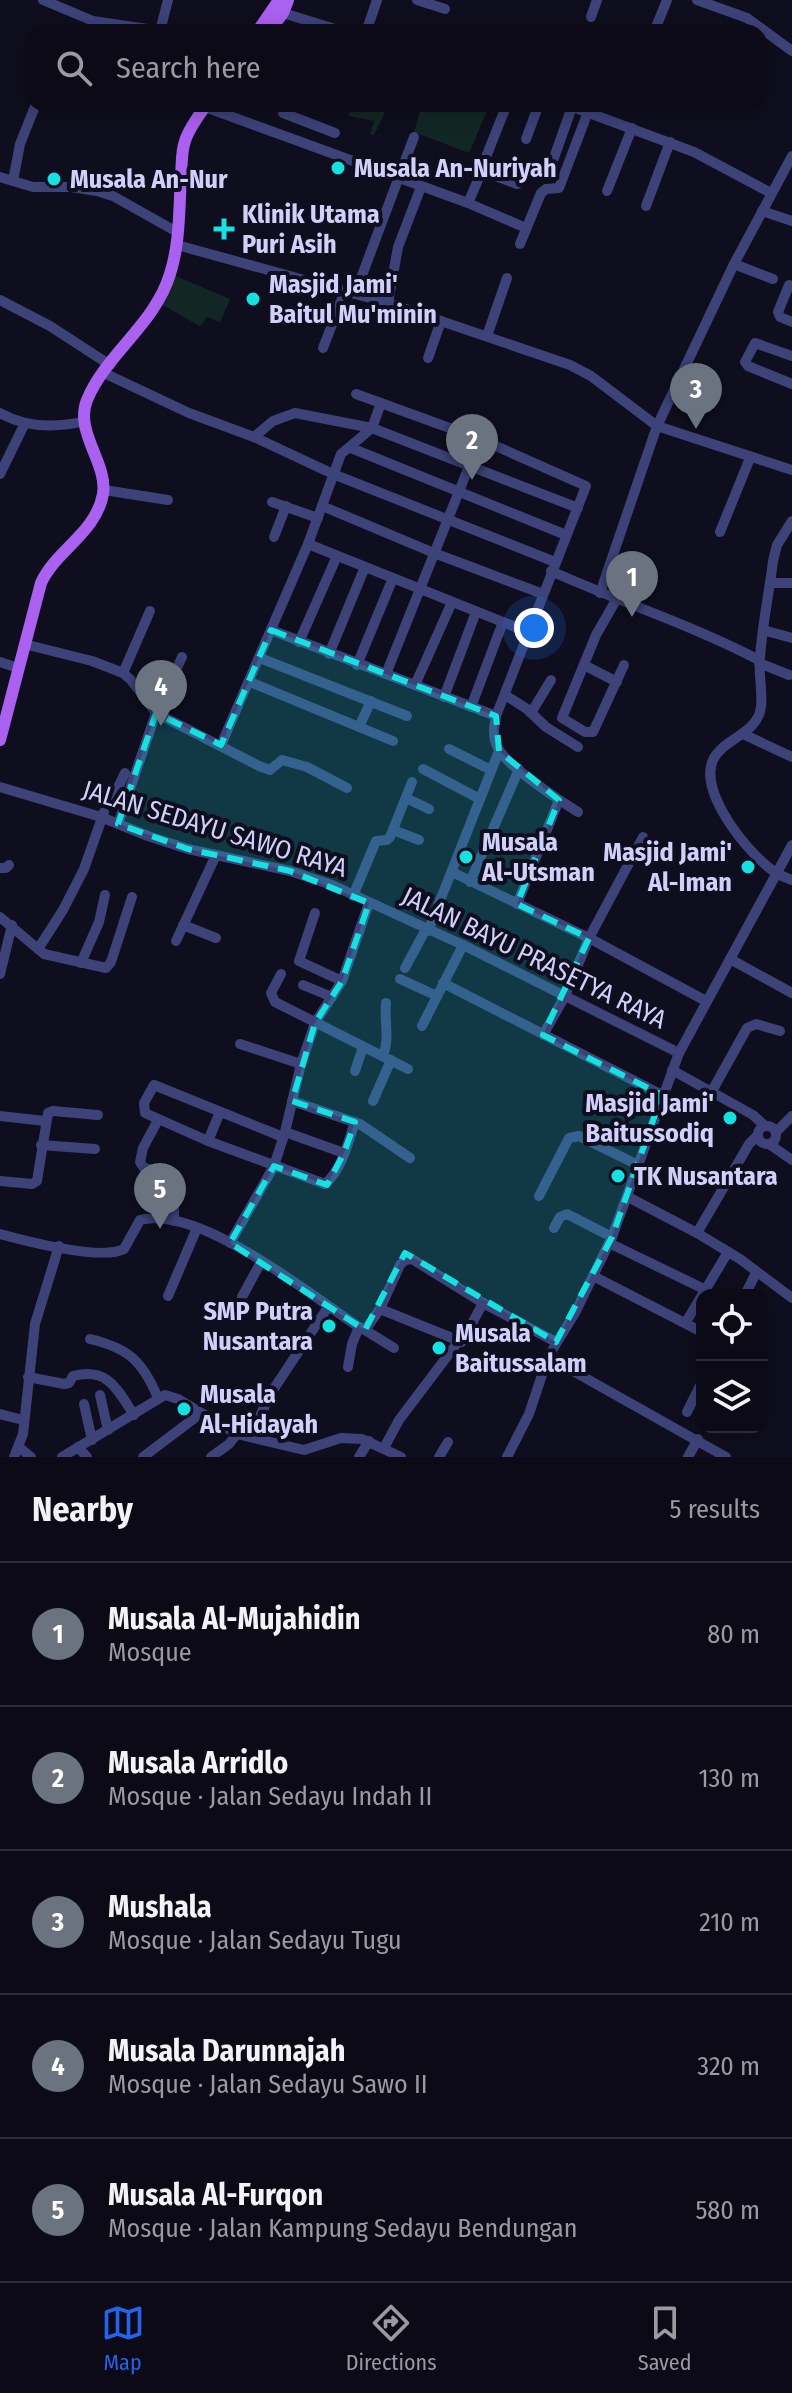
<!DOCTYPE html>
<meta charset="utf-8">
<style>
body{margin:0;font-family:"Fira Sans Condensed",sans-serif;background:#191823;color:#f1f3f6}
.controls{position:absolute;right:24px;bottom:24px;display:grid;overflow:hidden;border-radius:16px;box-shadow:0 4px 20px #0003}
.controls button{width:72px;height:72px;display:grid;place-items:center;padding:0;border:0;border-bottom:2px solid #2b2b35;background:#0b0a16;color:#f1f3f6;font:40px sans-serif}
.you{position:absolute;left:534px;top:628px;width:28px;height:28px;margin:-20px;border:6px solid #fff;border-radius:50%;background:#1a73e8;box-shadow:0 0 0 12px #1a73e833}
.badge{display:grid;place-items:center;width:52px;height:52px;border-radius:50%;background:#2563eb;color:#fff;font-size:26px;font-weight:700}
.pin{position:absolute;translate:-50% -66px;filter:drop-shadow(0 2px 4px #0008)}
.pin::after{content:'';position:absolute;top:42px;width:28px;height:24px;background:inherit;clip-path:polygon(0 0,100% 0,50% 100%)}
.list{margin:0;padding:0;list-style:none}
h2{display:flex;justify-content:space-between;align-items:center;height:104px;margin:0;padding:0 32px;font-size:34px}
h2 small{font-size:26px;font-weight:400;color:#9a9aa1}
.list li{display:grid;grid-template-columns:52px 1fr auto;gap:24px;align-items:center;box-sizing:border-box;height:144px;padding:0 32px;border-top:2px solid #2b2b35}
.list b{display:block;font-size:30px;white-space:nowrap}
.list p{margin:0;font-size:26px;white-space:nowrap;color:#9a9aa1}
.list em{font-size:26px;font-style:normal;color:#9a9aa1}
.icon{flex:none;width:44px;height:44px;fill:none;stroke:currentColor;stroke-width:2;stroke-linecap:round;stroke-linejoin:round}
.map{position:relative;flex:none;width:792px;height:1457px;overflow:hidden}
.search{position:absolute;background:#0b0a16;box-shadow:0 4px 20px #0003;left:24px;right:24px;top:24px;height:88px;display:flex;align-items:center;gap:20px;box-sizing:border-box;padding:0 28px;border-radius:24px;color:#9a9aa1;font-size:30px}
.sheet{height:824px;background:#0b0a16}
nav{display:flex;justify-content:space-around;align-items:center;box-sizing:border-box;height:112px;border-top:2px solid #2b2b35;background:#0b0a16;font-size:22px;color:#9a9aa1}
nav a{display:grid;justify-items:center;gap:4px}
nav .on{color:#2563eb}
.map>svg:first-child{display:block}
.green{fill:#122724}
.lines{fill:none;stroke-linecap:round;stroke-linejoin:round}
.minor{stroke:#3d4279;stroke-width:10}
.major{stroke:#ab61f0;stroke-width:12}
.marked{fill:#15e1e0;fill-opacity:0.2;stroke:#15e1e0;stroke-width:6;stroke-dasharray:16 10;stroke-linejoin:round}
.poi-dot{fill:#15e1e0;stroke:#0f0e1e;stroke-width:3}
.labels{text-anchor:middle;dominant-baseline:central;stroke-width:8;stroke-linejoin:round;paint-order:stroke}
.poi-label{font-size:26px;font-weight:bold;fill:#d0d0fb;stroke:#0f0e1e;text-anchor:start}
.street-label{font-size:26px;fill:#d0d0fb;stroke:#0f0e1e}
</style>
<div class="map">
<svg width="792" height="1457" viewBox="0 0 792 1457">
<rect width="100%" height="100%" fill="#0f0e1e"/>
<g class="green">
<path d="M351 104H389L374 135 370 134 374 121 348 116Z"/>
<path d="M407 104H476V107L487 111 469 153 414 132 421 108Z"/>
<path d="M173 275 230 299 220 322 207 317 200 326 159 303Z"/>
</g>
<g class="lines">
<g class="minor">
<path d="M43 0 93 21 168 32"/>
<path d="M417 0 445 9"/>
<path d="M697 0 747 18 792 51"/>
<path d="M283 13 345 32"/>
<path d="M591 17 597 0"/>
<path d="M160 31 168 0"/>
<path d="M366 32 377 0"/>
<path d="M654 32 667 0"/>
<path d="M565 104 694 152 771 193"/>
<path d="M414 106 415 104"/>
<path d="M205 107 468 203 526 228"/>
<path d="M283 113 335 133"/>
<path d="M526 139 539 104"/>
<path d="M486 157 507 104"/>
<path d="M550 169 572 107"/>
<path d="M0 177 33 187H71L97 191 113 196 177 232"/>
<path d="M13 181 20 144 36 104"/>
<path d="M607 191 632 128"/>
<path d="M468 203 482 171 517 184"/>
<path d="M646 206 670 142"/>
<path d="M762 211 792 221"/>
<path d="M520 244 541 193 546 189 559 188 588 112"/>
<path d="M177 245 388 303 570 365 591 376 657 426 792 470"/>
<path d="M734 264 773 279"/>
<path d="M789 285 778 312 780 317 792 322"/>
<path d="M355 294 414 137"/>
<path d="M0 300 50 326 110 365"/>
<path d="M388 303 398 247 421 187"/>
<path d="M487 336 507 278"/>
<path d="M323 348 345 291"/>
<path d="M792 356 755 343 745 362 748 366 792 384"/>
<path d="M428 358 441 321"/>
<path d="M104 373 189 413 254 437 333 474 555 562"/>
<path d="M356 394 480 439 586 486 496 716C494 727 492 737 498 748 507 766 559 800 578 812"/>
<path d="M0 413C27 428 56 428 85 421"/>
<path d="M254 437 273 421 295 413 372 428 578 508"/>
<path d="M351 448 566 535"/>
<path d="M0 474 25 423"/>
<path d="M104 490 168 500"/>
<path d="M272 502 318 518"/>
<path d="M322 506 434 553 543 594"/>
<path d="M792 521 777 545 773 561C769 594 762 626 760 658 758 674 763 691 761 707 758 734 722 739 713 760 698 793 750 856 775 872 780 876 787 878 792 880"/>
<path d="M720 532 750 458"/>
<path d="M274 537 286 506"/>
<path d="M308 544 528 632"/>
<path d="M551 571C620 602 692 625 759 660"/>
<path d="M770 583H792"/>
<path d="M600 593 657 426 734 264 792 156"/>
<path d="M616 600 596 635 562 718 585 732H593L624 665"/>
<path d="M271 630 496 716"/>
<path d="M763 630 792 638"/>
<path d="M299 642 337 556"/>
<path d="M24 644 92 661 123 673 131 680 156 713 259 766 270 770 282 760 307 767 347 788"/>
<path d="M329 654 365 567"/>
<path d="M260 658 407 716"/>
<path d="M0 662 18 668"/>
<path d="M759 663 789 675"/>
<path d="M357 665 393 578"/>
<path d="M584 665 617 682"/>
<path d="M123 673 150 611"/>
<path d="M386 674 480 439"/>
<path d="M250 682 393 741"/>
<path d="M415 685 452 602"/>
<path d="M505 695 527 709 546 727 578 747"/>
<path d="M444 697 476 612"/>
<path d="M471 707 503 622"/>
<path d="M531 713 551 680"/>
<path d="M359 727 371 701"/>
<path d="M743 734 792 757"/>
<path d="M221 745 308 544 341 454 372 428 381 403"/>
<path d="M449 749 491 770"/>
<path d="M423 769 478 798"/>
<path d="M0 787 101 817 148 836 188 849 290 871 332 885 463 945 679 1053"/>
<path d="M113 798 125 773"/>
<path d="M406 798 429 809"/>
<path d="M118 824 156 713 182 657"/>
<path d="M393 830 419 840"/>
<path d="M0 868H6L9 865"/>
<path d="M452 872 589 938 706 1001"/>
<path d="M470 882 519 769"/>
<path d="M353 896 376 841 387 840 390 837 412 782"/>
<path d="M517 904 559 800"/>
<path d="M315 913 299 961 342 981"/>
<path d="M0 917 44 954 106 968 111 962 132 897"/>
<path d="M183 925 216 938"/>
<path d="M428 931 499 751"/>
<path d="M176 941 216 855"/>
<path d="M38 949 63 910 84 869 104 812"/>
<path d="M730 959 792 993"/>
<path d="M81 963 99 922 105 895"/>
<path d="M405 968 426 929"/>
<path d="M0 974 12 925"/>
<path d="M281 974 271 993 275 1002 408 1069"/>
<path d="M400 979 437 996"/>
<path d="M443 983 662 1095"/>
<path d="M303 985 332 997"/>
<path d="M422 1026 463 945"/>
<path d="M543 1035 565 996 589 938 643 837"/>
<path d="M240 1044 301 1064"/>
<path d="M383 1056C390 1038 384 1022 386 1003"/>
<path d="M672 1070 753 1115 765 1126"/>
<path d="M355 1071 363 1047"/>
<path d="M712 1091 747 1028 756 1024 780 1031"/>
<path d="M292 1101 360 1124 410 1158"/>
<path d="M373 1101 391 1060"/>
<path d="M0 1116 45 1121"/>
<path d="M158 1120 143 1148 140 1162 144 1168 169 1173 174 1178V1221"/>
<circle cx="767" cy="1135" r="9"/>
<path d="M285 1132 344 1153"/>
<path d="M776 1132 792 1116"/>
<path d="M283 1137 154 1085 144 1103 145 1113 208 1141 325 1184C342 1170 348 1142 355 1122"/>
<path d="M208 1141 220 1112"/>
<path d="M769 1144 792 1160"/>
<path d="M41 1145 95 1149"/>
<path d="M0 1181 32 1184 37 1181 48 1113 53 1111 98 1115"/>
<path d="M539 1196 569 1138 579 1136 638 1165"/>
<path d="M628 1197 697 1233 740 1259 792 1298"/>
<path d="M554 1228 560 1217 567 1214 612 1237"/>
<path d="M697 1233 749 1144 758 1135"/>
<path d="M0 1234C26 1241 101 1261 124 1249L140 1220C200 1205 309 1294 359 1327"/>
<path d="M230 1243 274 1166 285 1132 301 1064 315 1023 342 981 369 903"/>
<path d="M609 1243 704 1289"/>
<path d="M593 1276 702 1332"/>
<path d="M745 1295 756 1273"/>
<path d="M168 1296 197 1228"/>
<path d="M242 1297 261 1262"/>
<path d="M380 1309 462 1342 483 1303"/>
<path d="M686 1322 728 1252"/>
<path d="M359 1327 365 1330 380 1309 400 1265 405 1260 412 1259 483 1303 556 1342"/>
<path d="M365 1330 394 1348"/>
<path d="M90 1339C129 1348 143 1362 158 1398"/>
<path d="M548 1357 726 1457"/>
<path d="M348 1367 352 1344 359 1327"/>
<path d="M28 1377 64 1384 69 1383 73 1376C108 1367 117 1389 134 1415"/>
<path d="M100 1395 108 1430"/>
<path d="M84 1404 92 1440"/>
<path d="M687 1412 702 1382"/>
<path d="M0 1414 23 1420"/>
<path d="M250 1437 271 1393 328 1307"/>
<path d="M78 1447 87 1457"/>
<path d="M20 1448 31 1457"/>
<path d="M384 1448 399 1420 458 1342"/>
<path d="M14 1457 23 1434 35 1324 59 1246"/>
<path d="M62 1457 165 1395 178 1399 237 1434 304 1450 341 1438 362 1439 401 1457"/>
<path d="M143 1457 200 1414"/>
<path d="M211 1457 229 1444 237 1434"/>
<path d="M359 1457 369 1441"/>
<path d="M439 1457 448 1442"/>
<path d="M507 1457 529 1414 548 1357 575 1313 612 1237 679 1053 792 845"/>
<path d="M688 1457 698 1439"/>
</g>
<g class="major">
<path d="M257 32 279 0"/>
<path d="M269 32 283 13 288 0"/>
<path d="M0 740 41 583C56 550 96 533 103 494 108 463 74 432 87 400 106 354 155 324 170 274 180 243 179 209 181 177 182 165 181 152 185 141 189 128 199 115 207 104"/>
</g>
</g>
<path class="marked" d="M271 630 496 716 499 751 559 800 517 904 589 938 543 1035 662 1095 612 1237 556 1342 405 1253 365 1330 230 1243 274 1166 327 1185 344 1153 355 1122 292 1101 315 1023 342 981 369 903 290 871 188 849 118 824 156 713 221 745Z"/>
<g class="poi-dot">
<circle cx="338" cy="168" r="8"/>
<circle cx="54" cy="179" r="8"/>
<path d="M220 217h8v8h8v8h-8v8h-8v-8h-8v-8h8z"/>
<circle cx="253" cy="299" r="8"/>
<circle cx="466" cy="857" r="8"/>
<circle cx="748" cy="867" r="8"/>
<circle cx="730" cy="1118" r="8"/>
<circle cx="618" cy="1176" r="8"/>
<circle cx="329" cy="1326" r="8"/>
<circle cx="439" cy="1348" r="8"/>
<circle cx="184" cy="1409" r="8"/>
</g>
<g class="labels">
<g class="poi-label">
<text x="354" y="168">Musala An-Nuriyah</text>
<text x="70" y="179">Musala An-Nur</text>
<text x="242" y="214">Klinik Utama<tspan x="242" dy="30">Puri Asih</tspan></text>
<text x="269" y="284">Masjid Jami'<tspan x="269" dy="30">Baitul Mu'minin</tspan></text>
<text x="482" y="842">Musala<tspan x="482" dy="30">Al-Utsman</tspan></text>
<text x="732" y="852" text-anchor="end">Masjid Jami'<tspan x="732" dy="30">Al-Iman</tspan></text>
<text x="714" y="1103" text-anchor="end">Masjid Jami'<tspan x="714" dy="30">Baitussodiq</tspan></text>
<text x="634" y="1176">TK Nusantara</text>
<text x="313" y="1311" text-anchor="end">SMP Putra<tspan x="313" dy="30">Nusantara</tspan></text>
<text x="455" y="1333">Musala<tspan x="455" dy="30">Baitussalam</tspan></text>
<text x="200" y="1394">Musala<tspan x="200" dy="30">Al-Hidayah</tspan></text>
</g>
<g class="street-label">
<text transform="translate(215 829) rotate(17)">JALAN SEDAYU SAWO RAYA</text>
<text transform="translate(534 958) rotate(26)">JALAN BAYU PRASETYA RAYA</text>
</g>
</g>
</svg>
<div class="controls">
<button><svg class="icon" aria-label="locate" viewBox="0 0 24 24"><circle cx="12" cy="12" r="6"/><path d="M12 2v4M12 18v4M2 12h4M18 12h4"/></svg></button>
<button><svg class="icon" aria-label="layers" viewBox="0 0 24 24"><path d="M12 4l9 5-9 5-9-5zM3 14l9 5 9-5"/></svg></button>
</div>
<div class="you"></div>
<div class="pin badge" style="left:632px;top:617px;background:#6b7280">1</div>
<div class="pin badge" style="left:472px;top:480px;background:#6b7280">2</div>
<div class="pin badge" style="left:696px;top:429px;background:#6b7280">3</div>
<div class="pin badge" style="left:161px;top:726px;background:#6b7280">4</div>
<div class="pin badge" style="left:160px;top:1229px;background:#6b7280">5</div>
<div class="search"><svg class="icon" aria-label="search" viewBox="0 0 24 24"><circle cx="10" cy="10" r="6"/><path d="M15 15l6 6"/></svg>Search here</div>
</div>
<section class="sheet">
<h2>Nearby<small>5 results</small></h2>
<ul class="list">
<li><span class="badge" style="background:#6b7280">1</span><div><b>Musala Al-Mujahidin</b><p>Mosque</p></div><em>80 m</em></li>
<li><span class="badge" style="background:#6b7280">2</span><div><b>Musala Arridlo</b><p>Mosque · Jalan Sedayu Indah II</p></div><em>130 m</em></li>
<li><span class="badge" style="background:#6b7280">3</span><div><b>Mushala</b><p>Mosque · Jalan Sedayu Tugu</p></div><em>210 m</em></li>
<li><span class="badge" style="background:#6b7280">4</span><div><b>Musala Darunnajah</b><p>Mosque · Jalan Sedayu Sawo II</p></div><em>320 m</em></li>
<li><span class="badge" style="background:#6b7280">5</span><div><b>Musala Al-Furqon</b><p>Mosque · Jalan Kampung Sedayu Bendungan</p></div><em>580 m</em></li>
</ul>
</section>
<nav>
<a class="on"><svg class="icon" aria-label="map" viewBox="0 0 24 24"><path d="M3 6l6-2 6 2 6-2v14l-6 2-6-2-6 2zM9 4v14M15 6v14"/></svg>Map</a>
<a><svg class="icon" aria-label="directions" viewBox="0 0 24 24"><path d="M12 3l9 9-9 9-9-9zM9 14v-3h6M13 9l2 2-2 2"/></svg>Directions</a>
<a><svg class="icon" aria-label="saved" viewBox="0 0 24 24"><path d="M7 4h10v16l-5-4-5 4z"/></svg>Saved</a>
</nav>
